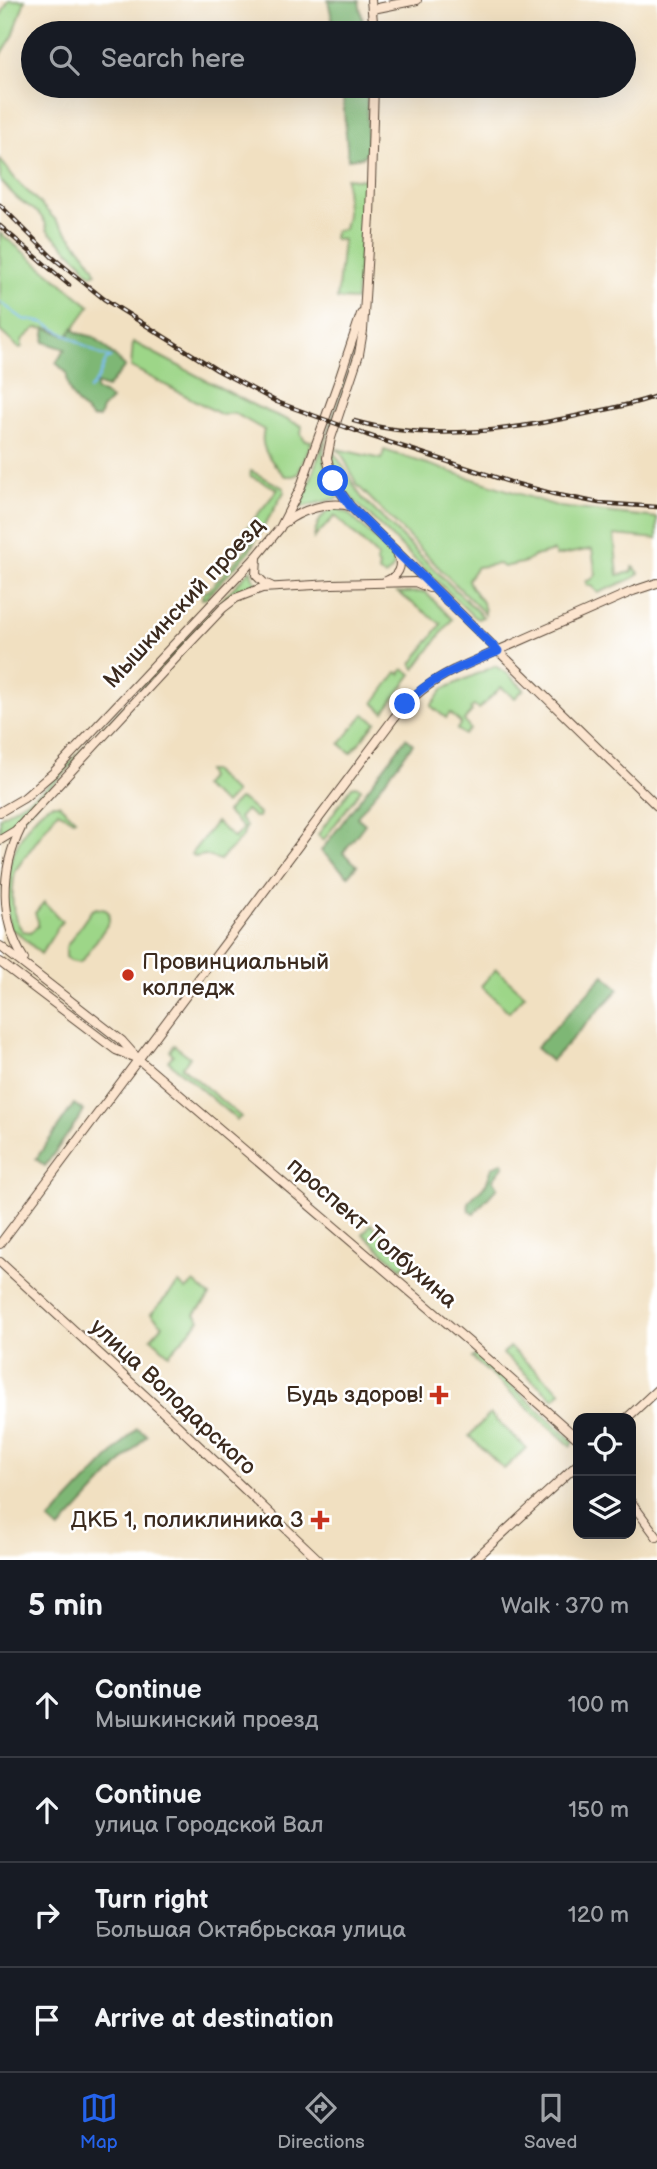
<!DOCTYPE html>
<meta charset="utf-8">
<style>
body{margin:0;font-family:"Balsamiq Sans",sans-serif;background:#242831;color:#f1f3f6}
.controls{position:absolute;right:21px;bottom:21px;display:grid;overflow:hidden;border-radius:14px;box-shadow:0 7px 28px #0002}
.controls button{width:63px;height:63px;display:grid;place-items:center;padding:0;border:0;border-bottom:2px solid #363941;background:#171b24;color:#f1f3f6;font:35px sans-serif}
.stop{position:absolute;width:21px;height:21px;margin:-16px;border:5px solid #2563eb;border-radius:50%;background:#fff}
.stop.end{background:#2563eb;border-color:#fff;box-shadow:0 2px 7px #0008}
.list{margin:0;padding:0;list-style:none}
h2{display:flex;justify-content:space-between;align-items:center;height:91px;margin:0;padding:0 28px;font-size:30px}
h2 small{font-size:23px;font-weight:400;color:#9ea1a6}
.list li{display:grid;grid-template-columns:46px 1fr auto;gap:21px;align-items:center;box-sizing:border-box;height:105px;padding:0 28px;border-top:2px solid #363941}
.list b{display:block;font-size:26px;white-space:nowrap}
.list p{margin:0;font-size:23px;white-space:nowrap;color:#9ea1a6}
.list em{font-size:23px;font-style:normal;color:#9ea1a6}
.icon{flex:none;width:38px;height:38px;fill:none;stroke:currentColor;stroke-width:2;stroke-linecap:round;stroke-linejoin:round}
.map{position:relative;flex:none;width:657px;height:1560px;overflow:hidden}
.search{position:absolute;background:#171b24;box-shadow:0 7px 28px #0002;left:21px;right:21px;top:21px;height:77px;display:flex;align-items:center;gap:18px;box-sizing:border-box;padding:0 24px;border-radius:38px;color:#9ea1a6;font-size:26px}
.sheet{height:511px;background:#171b24}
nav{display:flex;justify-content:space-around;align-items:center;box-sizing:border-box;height:98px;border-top:2px solid #363941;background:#171b24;font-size:19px;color:#9ea1a6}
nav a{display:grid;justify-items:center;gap:4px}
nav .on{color:#2563eb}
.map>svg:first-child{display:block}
.green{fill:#9dd688;stroke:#6c8053;stroke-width:2}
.forest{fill:#7eb774;stroke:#5c7049;stroke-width:2}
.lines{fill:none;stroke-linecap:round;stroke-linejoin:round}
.stream{stroke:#7ebef3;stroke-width:2}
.secondary-casing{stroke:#564536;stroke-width:10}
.secondary{stroke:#fce5cf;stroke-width:8}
.rail-casing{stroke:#3b2a1e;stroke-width:4.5}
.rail{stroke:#fff;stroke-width:2;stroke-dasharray:5;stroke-linecap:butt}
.route{stroke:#2563eb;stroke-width:9}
.poi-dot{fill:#c8321e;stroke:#fff;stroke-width:2.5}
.labels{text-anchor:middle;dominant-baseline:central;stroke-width:5;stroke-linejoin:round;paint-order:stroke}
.street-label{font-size:23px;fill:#3b2a1e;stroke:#fff}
.poi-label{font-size:23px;fill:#3b2a1e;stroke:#fff;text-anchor:end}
</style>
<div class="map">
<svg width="657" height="1560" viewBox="0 0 657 1560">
<rect width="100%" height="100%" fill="#fff"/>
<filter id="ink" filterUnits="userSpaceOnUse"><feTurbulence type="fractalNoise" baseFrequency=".0143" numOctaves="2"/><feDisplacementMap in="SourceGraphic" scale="14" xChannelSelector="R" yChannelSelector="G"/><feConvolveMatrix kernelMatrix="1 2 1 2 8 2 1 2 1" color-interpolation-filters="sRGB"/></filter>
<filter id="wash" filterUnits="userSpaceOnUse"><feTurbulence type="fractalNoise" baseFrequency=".00686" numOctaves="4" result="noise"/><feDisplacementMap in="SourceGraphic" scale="28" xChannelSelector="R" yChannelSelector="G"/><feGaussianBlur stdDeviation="1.57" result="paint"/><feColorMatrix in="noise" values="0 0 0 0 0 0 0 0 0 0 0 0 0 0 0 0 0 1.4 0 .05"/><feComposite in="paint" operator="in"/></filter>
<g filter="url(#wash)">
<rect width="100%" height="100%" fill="#f1e0c1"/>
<g class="green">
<path d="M9 0H25L13 36 1 55 0 60V17Z"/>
<path d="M0 159C8 169 15 181 25 189 38 201 95 259 96 273L92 275 87 271 82 263 47 230C46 213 27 207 16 197 11 192 5 186 0 180Z"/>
<path d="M346 178 366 180 356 300 337 299 343 240 334 239 335 231 344 229 347 215Z"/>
<path d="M0 233 90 306 68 336 54 329 36 328 22 340V347L19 348 0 331Z"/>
<path d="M357 341 354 362 324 446C322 467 328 480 339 498L301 507 351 364Z"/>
<path d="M133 342 257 407 302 426 301 434 305 440 312 441 298 474 294 476H285C273 463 258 449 264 430L234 413 222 415 131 367Z"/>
<path d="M337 449 382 459 384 450 560 507 657 518V539L614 535 618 575 632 572V567H634L639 573 634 578 598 593 592 586H587L586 581 591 580 596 575 592 549 556 556 554 551 535 556 526 562 504 567 499 564 477 567 468 579C470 592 486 600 485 614L357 485 342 454Z"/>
<path d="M331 450C343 461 351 484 363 499L483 617 478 619 474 617 347 494 335 473Z"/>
<path d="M251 471 284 488V492L249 552 206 598 202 599V596L205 591H208L252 543 243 533 278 489 250 476Z"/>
<path d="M335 508 348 513 390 553C397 563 395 569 385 576L378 571 379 566 376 562 378 557 335 516 314 538C316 525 322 512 335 508Z"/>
<path d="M251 569 252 576 258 585 238 592 228 599 139 691V689Z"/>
<path d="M425 592 452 619 415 669 412 664 441 624 398 593Z"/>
<path d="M495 666 508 674 524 689 515 698 501 687 479 709 474 706 470 709 472 711 464 720 470 729 464 735 457 729 461 723 450 713 446 718 431 706 443 689Z"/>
<path d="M403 669 412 674 384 712 374 703 397 672 400 674Z"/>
<path d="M132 697V700L15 826 0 838V817L43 790Z"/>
<path d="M364 714 376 722 351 753 340 744Z"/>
<path d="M206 771H212L235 793 225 804 202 786 209 778Z"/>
<path d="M356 786 361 789 323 841 318 835 352 787Z"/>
<path d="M239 799 244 801 259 814 258 817H254L246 810 239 818 246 826 243 836 220 860 205 855 195 857 191 854 216 822 234 838 243 828 226 812Z"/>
<path d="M52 804H59L75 819 73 820 58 811 15 871C12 890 9 915 23 931L30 932 38 926V921L35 913 44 902 62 921 41 954 17 932 10 930C8 915 3 895 5 881 10 856 28 814 52 804Z"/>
<path d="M96 908 106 910 109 913V922L83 960 79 963 70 961 66 957V947L91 911Z"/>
<path d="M496 969 525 995 509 1012 481 986Z"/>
<path d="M174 1045 190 1057 182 1067 241 1117 237 1120 168 1061 173 1055 170 1051Z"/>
<path d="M371 1224 410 1259 401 1268 363 1234Z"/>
<path d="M194 1282 210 1296 195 1314 200 1320 169 1354 151 1338 163 1325 151 1314 179 1283 186 1290Z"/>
<path d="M509 1347 561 1392 554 1399 503 1354Z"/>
<path d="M477 1354 574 1442 571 1446 472 1358Z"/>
<path d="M490 1414 526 1448 504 1469 469 1436Z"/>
</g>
<g class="forest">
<path d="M328 0 359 1 365 33H335Z"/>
<path d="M342 86H367V151L363 157 348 159Z"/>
<path d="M46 328 68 336 73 328 78 333 94 337 125 366 107 388 96 384V391L104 393 111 400 102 409 99 418H92C77 403 66 395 67 373L56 363 65 349 44 342Z"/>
<path d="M406 738 413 744 357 817 365 824 343 853 357 865 348 876 321 851Z"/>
<path d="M604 975 619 989 551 1061 536 1048Z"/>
<path d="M74 1104 84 1111 45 1166 36 1159Z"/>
<path d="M502 1162 504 1165 493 1179 498 1187 474 1213 469 1211 468 1202 486 1184 492 1168Z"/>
<path d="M137 1428 147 1435 59 1530 49 1521Z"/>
</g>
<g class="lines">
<path class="stream" d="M0 302 23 319 45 323 101 355 111 358 106 360 98 379 89 390"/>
</g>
</g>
<g filter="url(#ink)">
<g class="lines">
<g class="secondary-casing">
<g id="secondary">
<path d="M371 0 374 33"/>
<path d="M373 9 417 0"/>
<path d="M374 86 370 216 363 331 359 354 331 438 327 458 333 481 350 506 657 806"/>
<path d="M284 523C301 510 328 501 350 506"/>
<path d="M257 558 256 575 264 583 271 586"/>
<path d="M386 581C398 576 403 567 398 555"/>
<path d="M0 812 24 798 53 773 258 555 280 528 300 489 340 377 361 314"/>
<path d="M21 828C0 870 0 921 24 959"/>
<path d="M0 840 15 831 23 823 186 647 223 608 236 598 262 588 332 584 415 582 429 588"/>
<path d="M0 946 122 1041 138 1059 469 1342 578 1439"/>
<path d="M0 962 116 1050 136 1058"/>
<path d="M0 1244 394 718C411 697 429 682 454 670L633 591 657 583"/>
<path d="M0 1262 178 1426 319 1560"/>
<path d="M627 1418 657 1390"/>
<path d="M631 1502 657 1537"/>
<path d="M474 1560 578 1464"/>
</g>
</g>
<use href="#secondary" class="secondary"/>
<g class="rail-casing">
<g id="rail">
<path d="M0 205 52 257 104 299 217 370 277 402 367 435 510 482 554 494 599 503 657 507"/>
<path d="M0 226 69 285"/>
<path d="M354 421C431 443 517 430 594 412 615 408 636 403 657 396"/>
</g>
</g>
<use href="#rail" class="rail"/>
</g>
</g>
<g class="lines" filter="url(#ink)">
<path class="route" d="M333 481 350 506 498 651C465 665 431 677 405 704"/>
</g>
<g class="poi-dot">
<circle cx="128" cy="975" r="7"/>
<path d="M435.5 1384.5h7v7h7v7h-7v7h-7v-7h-7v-7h7z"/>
<path d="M316.5 1509.5h7v7h7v7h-7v7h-7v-7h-7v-7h7z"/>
</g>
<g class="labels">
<g class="street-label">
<text transform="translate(184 603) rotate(-47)">Мышкинский проезд</text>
<text transform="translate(372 1233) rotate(41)">проспект Толбухина</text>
<text transform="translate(173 1397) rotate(43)">улица Володарского</text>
</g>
<g class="poi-label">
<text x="142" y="962" text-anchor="start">Провинциальный<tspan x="142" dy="26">колледж</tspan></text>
<text x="423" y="1395">Будь здоров!</text>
<text x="304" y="1520">ДКБ 1, поликлиника 3</text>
</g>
</g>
</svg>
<div class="controls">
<button><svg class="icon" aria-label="locate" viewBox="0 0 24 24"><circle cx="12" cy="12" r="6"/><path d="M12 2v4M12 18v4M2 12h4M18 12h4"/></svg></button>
<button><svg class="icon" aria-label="layers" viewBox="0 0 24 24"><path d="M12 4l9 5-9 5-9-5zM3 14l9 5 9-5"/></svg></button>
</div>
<div class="stop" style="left:333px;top:481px"></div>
<div class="stop end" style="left:405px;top:704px"></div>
<div class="search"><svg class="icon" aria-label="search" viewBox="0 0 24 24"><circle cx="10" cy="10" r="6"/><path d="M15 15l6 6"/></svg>Search here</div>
</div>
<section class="sheet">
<h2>5 min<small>Walk · 370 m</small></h2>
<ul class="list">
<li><svg class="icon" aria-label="ahead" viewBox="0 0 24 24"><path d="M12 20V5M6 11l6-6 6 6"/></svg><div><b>Continue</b><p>Мышкинский проезд</p></div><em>100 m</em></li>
<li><svg class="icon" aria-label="ahead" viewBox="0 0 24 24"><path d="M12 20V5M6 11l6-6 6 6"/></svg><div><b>Continue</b><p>улица Городской Вал</p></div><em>150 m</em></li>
<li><svg class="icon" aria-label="right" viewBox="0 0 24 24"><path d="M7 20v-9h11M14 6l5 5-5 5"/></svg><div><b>Turn right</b><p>Большая Октябрьская улица</p></div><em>120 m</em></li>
<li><svg class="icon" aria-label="arrive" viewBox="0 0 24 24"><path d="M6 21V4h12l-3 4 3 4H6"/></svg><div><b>Arrive at destination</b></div></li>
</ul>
</section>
<nav>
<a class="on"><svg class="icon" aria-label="map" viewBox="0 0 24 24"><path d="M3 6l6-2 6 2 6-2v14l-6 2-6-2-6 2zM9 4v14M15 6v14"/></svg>Map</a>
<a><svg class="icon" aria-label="directions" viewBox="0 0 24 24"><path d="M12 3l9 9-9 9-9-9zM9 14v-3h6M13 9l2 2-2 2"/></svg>Directions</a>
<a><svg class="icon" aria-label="saved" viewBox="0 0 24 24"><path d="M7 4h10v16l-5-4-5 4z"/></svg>Saved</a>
</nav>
